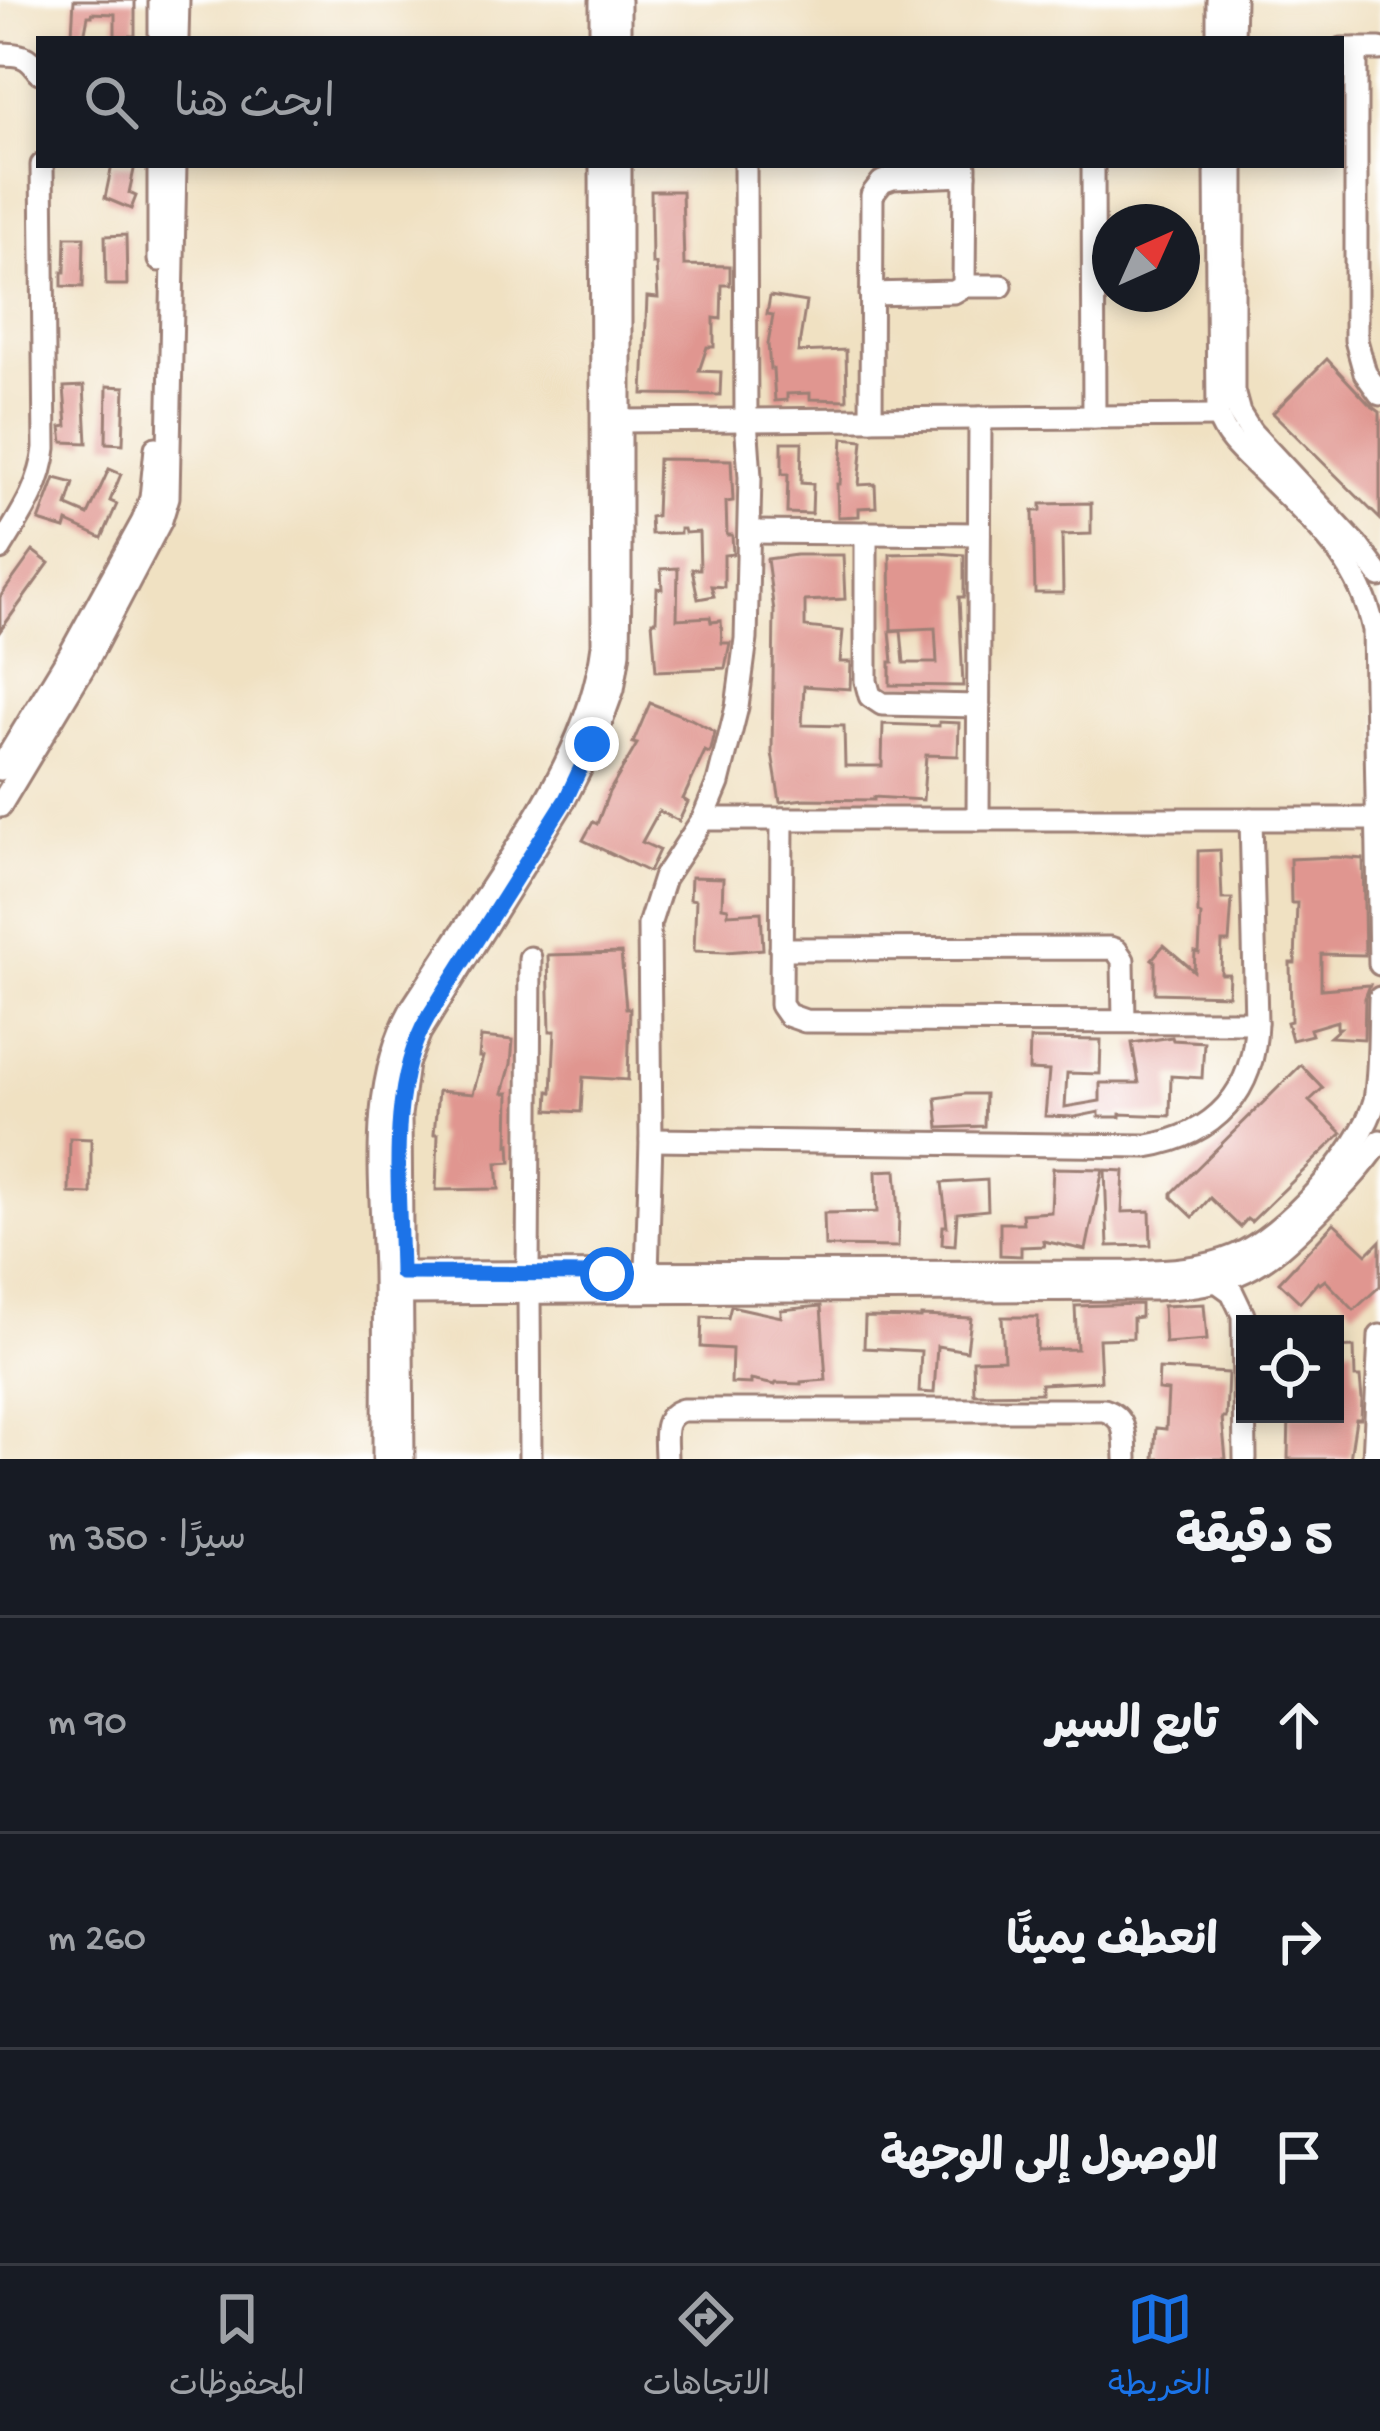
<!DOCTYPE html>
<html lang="ar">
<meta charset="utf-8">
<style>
body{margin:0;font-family:"Gochi Hand","Playpen Sans Arabic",sans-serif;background:#20242c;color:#f1f3f6;direction:rtl}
.controls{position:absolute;right:36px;bottom:36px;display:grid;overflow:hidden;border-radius:0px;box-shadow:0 6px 18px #0003}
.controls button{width:108px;height:108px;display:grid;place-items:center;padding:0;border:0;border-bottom:3px solid #363941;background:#171b24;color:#f1f3f6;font:60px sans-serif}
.compass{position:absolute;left:1092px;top:204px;width:108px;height:108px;border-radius:50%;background:#171b24;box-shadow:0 6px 18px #0003;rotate:45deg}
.stop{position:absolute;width:36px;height:36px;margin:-27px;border:9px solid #1a73e8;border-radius:50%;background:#fff}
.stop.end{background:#1a73e8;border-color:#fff;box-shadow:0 3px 12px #0008}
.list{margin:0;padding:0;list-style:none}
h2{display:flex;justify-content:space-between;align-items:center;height:156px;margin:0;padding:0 48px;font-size:51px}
h2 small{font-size:39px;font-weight:400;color:#9ea1a6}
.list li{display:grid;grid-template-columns:78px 1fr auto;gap:36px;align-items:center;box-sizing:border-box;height:216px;padding:0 48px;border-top:3px solid #363941}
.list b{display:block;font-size:45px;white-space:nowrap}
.list em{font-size:39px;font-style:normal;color:#9ea1a6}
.icon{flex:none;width:66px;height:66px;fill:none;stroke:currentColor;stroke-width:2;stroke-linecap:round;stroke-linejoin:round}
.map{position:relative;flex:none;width:1380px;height:1459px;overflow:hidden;direction:ltr}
.search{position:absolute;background:#171b24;box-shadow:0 6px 18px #0003;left:36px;right:36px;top:36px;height:132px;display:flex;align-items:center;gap:30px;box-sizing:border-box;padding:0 42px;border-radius:0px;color:#9ea1a6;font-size:45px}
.sheet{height:804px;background:#171b24}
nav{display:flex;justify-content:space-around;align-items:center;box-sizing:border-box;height:168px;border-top:3px solid #363941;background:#171b24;font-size:33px;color:#9ea1a6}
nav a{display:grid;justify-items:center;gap:6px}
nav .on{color:#1a73e8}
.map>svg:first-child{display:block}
.building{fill:#e09690}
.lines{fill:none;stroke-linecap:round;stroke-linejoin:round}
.minor-casing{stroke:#9d8076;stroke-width:27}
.minor{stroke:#fff;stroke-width:21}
.route{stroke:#1a73e8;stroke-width:15}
</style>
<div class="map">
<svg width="1380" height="1459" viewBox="0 0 1380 1459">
<rect width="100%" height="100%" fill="#fff"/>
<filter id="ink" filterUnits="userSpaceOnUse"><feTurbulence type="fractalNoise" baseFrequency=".00833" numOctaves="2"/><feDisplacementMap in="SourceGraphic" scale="24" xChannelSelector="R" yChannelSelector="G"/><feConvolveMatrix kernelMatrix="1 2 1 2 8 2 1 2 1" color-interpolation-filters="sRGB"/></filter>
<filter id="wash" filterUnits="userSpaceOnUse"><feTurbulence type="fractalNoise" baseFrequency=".004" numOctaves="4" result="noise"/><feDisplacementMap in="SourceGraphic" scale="48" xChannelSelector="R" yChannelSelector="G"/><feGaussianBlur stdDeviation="2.7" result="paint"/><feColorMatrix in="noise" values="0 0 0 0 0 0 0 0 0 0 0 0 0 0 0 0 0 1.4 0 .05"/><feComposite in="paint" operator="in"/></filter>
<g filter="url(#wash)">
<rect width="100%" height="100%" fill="#f0e1c2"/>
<g id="blocks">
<g class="building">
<path d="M74 0H135V36H115V14L92 13V16H88L84 37 72 34Z"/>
<path d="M112 165H135L129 193 136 196 131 209 105 198Z"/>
<path d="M651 191H682L684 265 730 266V285H722L721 319 714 318V347H707L699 371 721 372 720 395 643 394 647 297 658 298 656 264H652Z"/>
<path d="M126 235 127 285H106L105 236Z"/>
<path d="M66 237H84L83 287 62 286V272H65Z"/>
<path d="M770 296 806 302 798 352 846 350 847 400 810 399V393L787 394V400L775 401 773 369H770L768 344 773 315 767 314Z"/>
<path d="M1327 359 1369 404 1380 412V519L1273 413Z"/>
<path d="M84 386 87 443 63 442 61 427 67 426 64 387Z"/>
<path d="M107 386 125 387 123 444 106 443Z"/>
<path d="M843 438 863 440 859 485 875 484 876 507 859 508V516L838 517 837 484H840Z"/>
<path d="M782 442H802L801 483 813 484 812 514 787 513 788 474H782Z"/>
<path d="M658 459 731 460 733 501 726 502 727 535H732L733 554 724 555V587L711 586 714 596 698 599 692 569H700L699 532 685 533 684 529H680V533L651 534 650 517 656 516Z"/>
<path d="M109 469 121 474 110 501 117 504 102 538 67 522 65 529 39 521 55 478 74 483 67 506 88 515Z"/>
<path d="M1091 503V534L1062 535 1063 593H1035L1033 511H1041V504Z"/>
<path d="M33 551 49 563 0 631V597Z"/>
<path d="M938 553 964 555V597H959L963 686 890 685V662H893L890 631 901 630 904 663H937L935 628 891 630 890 554Z"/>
<path d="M796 555H843L845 599 805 601V627L843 631 840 662H851L850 689 804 686 802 725 844 726 845 766H882L883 724 939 726V722L959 723 958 756 926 755 923 800 874 797V800L804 799 780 802 772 753 774 611 767 559Z"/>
<path d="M678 568 677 619 710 617 711 622 721 621 722 643H730L725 668 656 671 652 621H656L657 588 662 589 661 569Z"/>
<path d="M650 703 691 719 715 732 711 750 709 753 705 751 683 799 688 802 679 821 659 811 642 842 659 850 649 872 583 840 593 822 597 824 609 792 637 744 633 743Z"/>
<path d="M1220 850 1222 899H1232L1229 942H1222L1221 974H1229L1228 995 1155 993V961L1152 959 1164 945 1194 971 1195 952 1199 953 1201 915 1198 914V851Z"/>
<path d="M1336 857 1363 859 1365 955 1321 954V989L1370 985 1365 998 1364 1039 1330 1037 1340 1028H1337V1021L1310 1029 1312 1035 1292 1040 1287 1022 1291 1021 1290 963H1295L1297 903H1291L1290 859Z"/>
<path d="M691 877 723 878 722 907 728 908V914L761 912 763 949 726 952 694 951 696 900 690 899Z"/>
<path d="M621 953 626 1008H630L628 1080 583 1077 581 1112 548 1110 549 1091 552 1092 555 1031H550L548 955Z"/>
<path d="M481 1037 513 1040 511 1064 503 1093H509L508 1145 510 1144 511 1162 497 1163 499 1189 436 1190 438 1134H434L438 1091 473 1094 483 1057H479Z"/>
<path d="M1172 1037 1173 1040 1204 1042 1202 1078 1171 1076 1170 1116 1120 1114V1117H1099V1112L1075 1117 1045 1116 1049 1071 1029 1070 1030 1039 1101 1040 1100 1074 1067 1073 1065 1107 1100 1101V1083H1139L1132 1043Z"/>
<path d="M1301 1065 1323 1088 1309 1101 1342 1133 1251 1222 1247 1219 1240 1227 1210 1198 1193 1217 1172 1197V1193Z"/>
<path d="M965 1094H985L984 1126 939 1128 936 1098Z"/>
<path d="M70 1138 91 1139V1194L69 1193Z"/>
<path d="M1053 1168 1103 1169 1086 1250 1043 1241 1044 1246 1021 1247V1256L1000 1255V1223H1023L1022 1214 1051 1212Z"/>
<path d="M896 1170 899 1213 898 1247 825 1246 824 1213 877 1212 876 1171Z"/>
<path d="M1105 1170 1124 1171 1122 1212 1150 1211 1151 1245 1108 1246Z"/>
<path d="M987 1180 988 1210 957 1213 955 1245 942 1244 943 1226H947L942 1183Z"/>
<path d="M1334 1223 1367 1254 1380 1241V1286L1354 1310 1325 1280 1320 1284 1318 1282 1300 1302 1279 1282Z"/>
<path d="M1141 1304V1317L1133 1318V1338L1099 1339 1101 1381 1041 1384V1393L974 1394 973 1360 1004 1359 1002 1317H1038L1037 1350 1077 1349 1075 1306Z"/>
<path d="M1204 1304 1207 1340 1165 1343 1163 1306Z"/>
<path d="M731 1306 781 1317V1310L821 1306 826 1380 801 1382V1384L776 1383 775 1385 751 1380V1384L731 1383 732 1349 701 1347 702 1317 728 1318Z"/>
<path d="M921 1316 971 1318 967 1351 937 1346 934 1393 919 1392 921 1351 864 1348 865 1317 921 1318Z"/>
<path d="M1354 1347 1355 1377H1360L1362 1399 1361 1419H1356L1350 1459H1288L1289 1414H1335V1348Z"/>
<path d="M1159 1369 1228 1373 1226 1418H1222L1226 1459H1154L1156 1428 1166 1429 1168 1391 1158 1390Z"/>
</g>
</g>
</g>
<g filter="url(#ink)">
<use href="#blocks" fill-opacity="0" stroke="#9d8076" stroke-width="3"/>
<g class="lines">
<g class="minor-casing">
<g id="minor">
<path d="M619 0V39"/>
<path d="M160 39V0"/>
<path d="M177 39 178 0"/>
<path d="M601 39V0"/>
<path d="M1218 39V0"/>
<path d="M1233 39 1234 0"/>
<path d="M1342 49H1380"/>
<path d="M1356 49V340L1365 373 1380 394"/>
<path d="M0 54C19 54 28 55 39 72"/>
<path d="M1093 165 1094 417"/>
<path d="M1216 165 1218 416C1226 440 1246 455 1264 473 1313 522 1359 559 1374 630L1380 964"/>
<path d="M1233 165V391L1239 413 1251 432 1359 548 1380 576"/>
<path d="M159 260V165"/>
<path d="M964 286H1001"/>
<path d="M871 294 954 292 964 286 965 166"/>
<path d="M871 419 872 195 882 182 893 178 965 175"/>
<path d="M620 421 1218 416"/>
<path d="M750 532 979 534"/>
<path d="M866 533V681L870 696 882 704 979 706"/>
<path d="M0 549C20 516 41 487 45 448L42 165"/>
<path d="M0 769 70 654 143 521 151 498 156 448"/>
<path d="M0 806 86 663 161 520 168 497 175 165"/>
<path d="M703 819H1376"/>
<path d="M782 819 781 1005 788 1015 805 1021 1256 1022"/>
<path d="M978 819 980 418"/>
<path d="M781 949 1110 948 1116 950 1123 960 1124 1021"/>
<path d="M651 1140 1147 1146C1215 1135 1255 1092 1256 1022L1251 819"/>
<path d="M401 1273 1134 1272C1168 1271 1204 1269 1235 1256 1283 1236 1362 1151 1375 1100 1380 1068 1379 1031 1380 998"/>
<path d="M528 1273 530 958"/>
<path d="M647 1274 651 1140 649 925 664 878 703 819 718 783 737 707 746 639 750 477 746 420 745 165"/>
<path d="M1218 1282 1232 1292 1243 1315 1245 1459"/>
<path d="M529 1292 530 1459"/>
<path d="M402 1293 1155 1289C1238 1284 1260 1270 1318 1212 1340 1190 1363 1167 1380 1141"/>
<path d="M384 1459C384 1397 385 1335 384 1273 382 1184 367 1088 412 1008 441 964 469 921 498 877 545 805 592 732 603 645L601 165"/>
<path d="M403 1459 400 1115 407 1064 420 1032 565 799 593 744 613 689 619 652 620 581V165"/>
<path d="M666 1459C666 1439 660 1416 683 1410H1104C1128 1418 1125 1437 1126 1459"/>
<path d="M1374 1459 1380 1336"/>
</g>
</g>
<use href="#minor" class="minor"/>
</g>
</g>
<g class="lines" filter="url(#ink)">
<path class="route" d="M592 744 566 799 428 1017C386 1089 400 1191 401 1273L607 1274"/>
</g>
</svg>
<div class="controls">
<button><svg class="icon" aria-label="locate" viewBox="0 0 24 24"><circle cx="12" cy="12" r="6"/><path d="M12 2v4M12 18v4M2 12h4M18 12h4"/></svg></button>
</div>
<svg class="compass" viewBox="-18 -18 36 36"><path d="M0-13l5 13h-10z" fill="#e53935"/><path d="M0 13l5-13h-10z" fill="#9ea1a6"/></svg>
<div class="stop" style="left:607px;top:1274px"></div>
<div class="stop end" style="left:592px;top:744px"></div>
<div class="search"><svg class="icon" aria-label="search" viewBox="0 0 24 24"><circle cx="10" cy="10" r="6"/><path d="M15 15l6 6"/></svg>ابحث هنا</div>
</div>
<section class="sheet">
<h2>5 دقيقة<small>سيرًا · 350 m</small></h2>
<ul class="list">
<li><svg class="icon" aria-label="ahead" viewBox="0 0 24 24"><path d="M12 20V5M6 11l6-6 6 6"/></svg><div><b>تابع السير</b></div><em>90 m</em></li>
<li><svg class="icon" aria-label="right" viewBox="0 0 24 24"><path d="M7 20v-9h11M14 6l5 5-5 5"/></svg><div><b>انعطف يمينًا</b></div><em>260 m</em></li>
<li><svg class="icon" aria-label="arrive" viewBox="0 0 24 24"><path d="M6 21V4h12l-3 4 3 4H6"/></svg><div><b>الوصول إلى الوجهة</b></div></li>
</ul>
</section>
<nav>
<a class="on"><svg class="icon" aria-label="map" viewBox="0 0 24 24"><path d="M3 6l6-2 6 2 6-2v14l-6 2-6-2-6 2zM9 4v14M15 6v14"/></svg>الخريطة</a>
<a><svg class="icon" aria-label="directions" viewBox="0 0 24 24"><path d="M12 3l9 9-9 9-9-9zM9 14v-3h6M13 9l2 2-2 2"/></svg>الاتجاهات</a>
<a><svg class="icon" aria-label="saved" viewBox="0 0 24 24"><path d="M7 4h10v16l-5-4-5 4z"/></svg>المحفوظات</a>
</nav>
